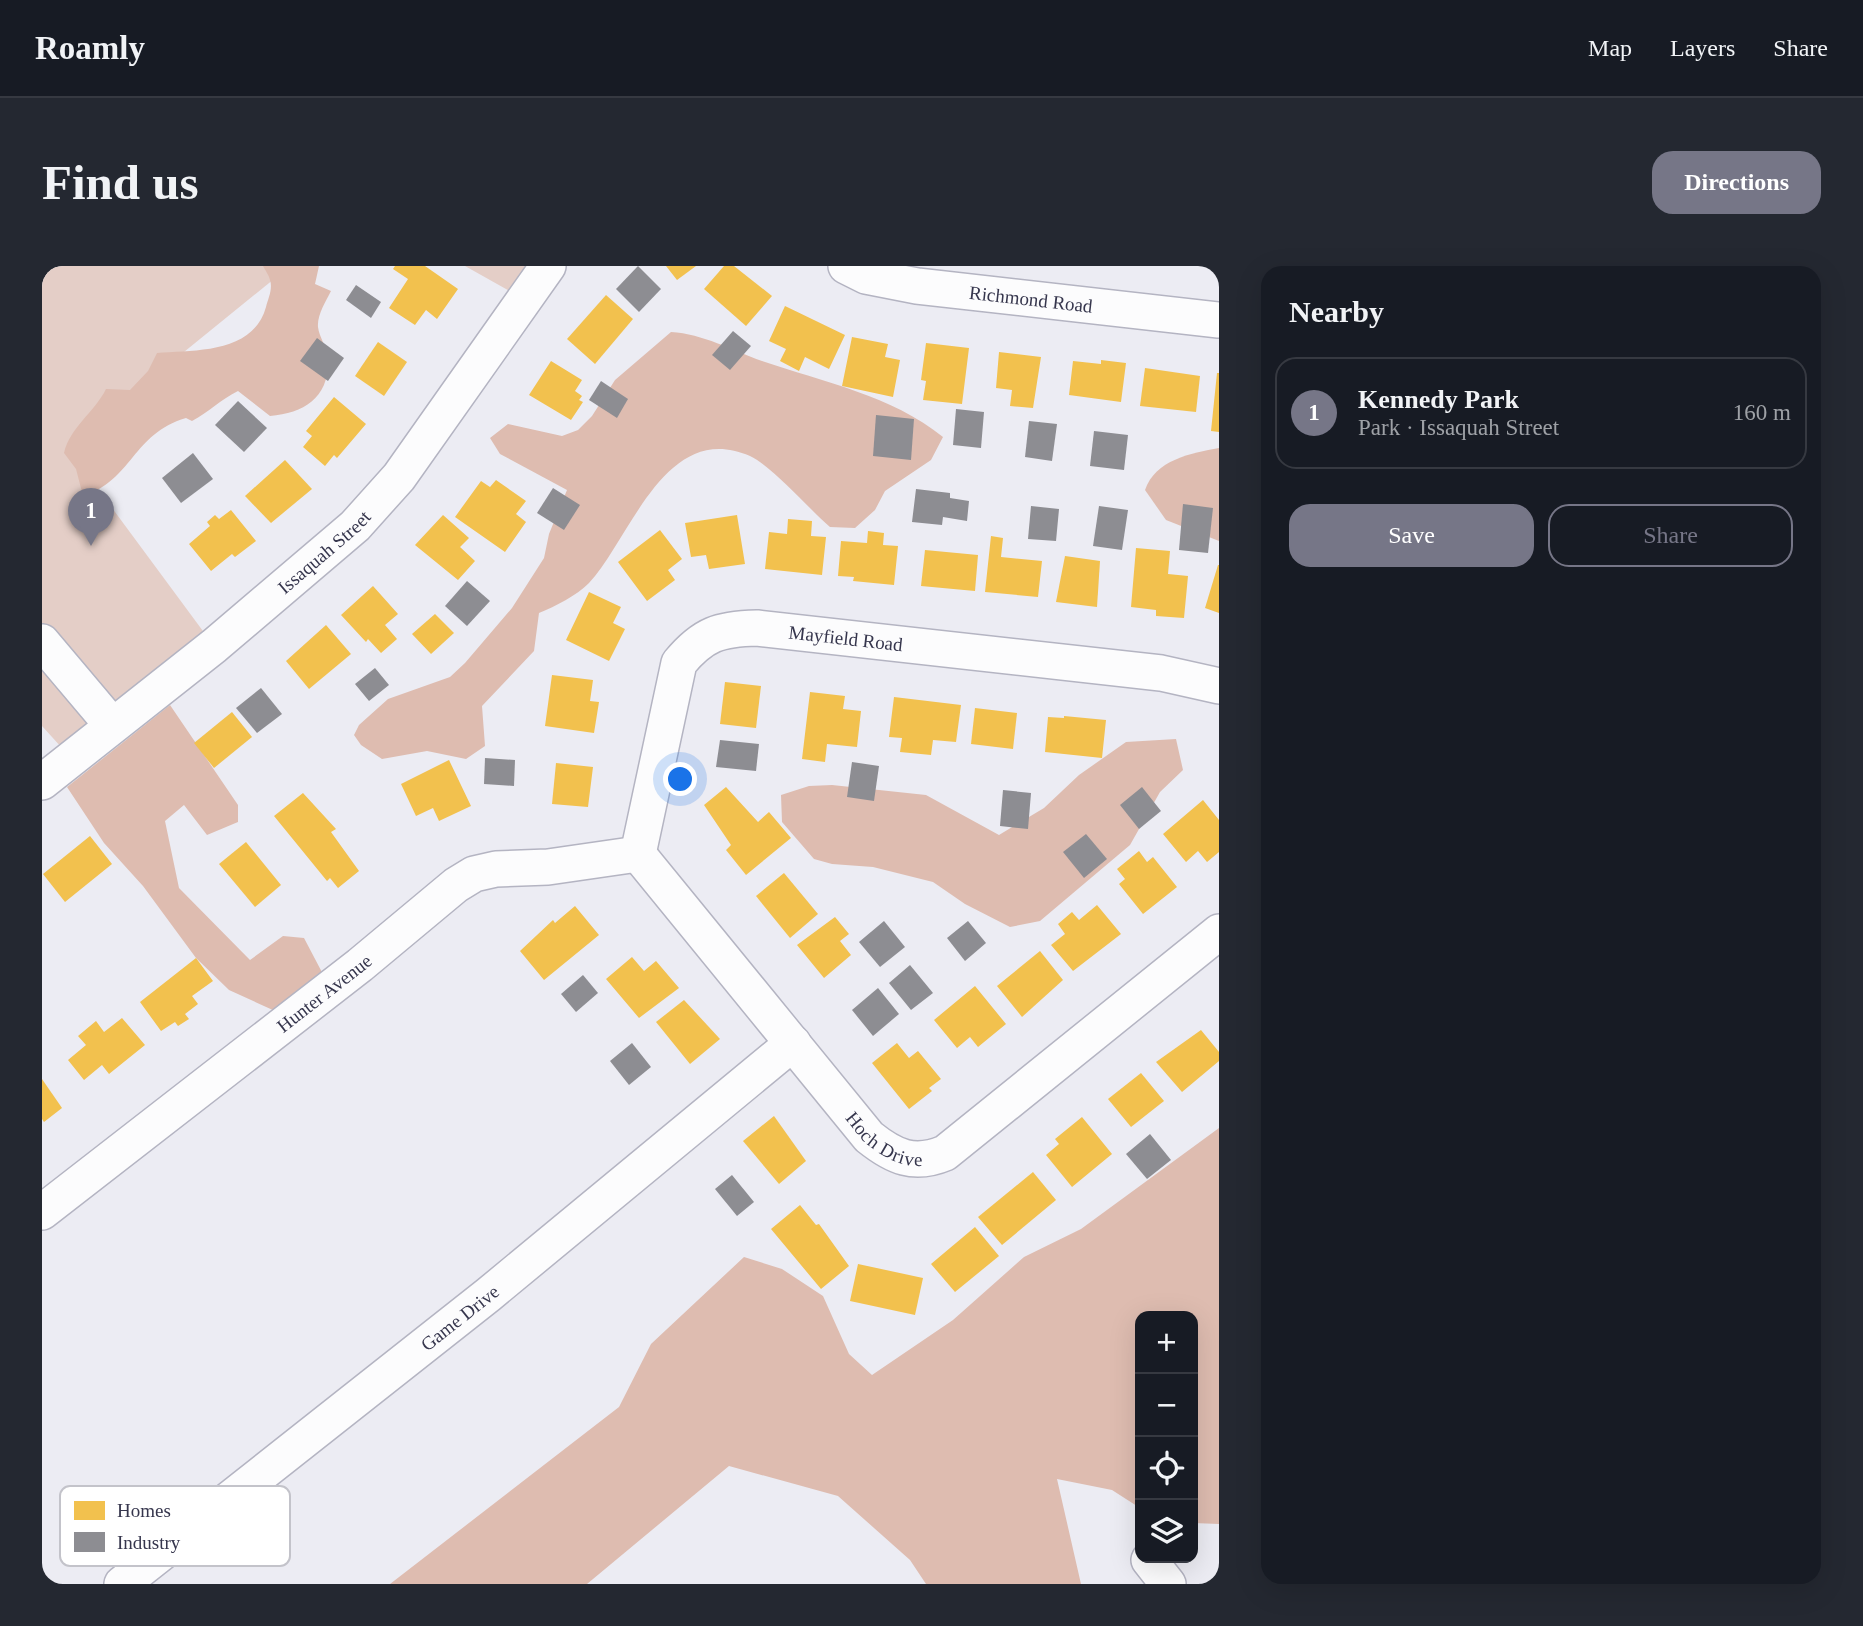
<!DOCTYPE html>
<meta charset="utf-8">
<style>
body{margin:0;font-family:"Times New Roman",serif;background:#242831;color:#f1f3f6}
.controls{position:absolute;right:21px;bottom:21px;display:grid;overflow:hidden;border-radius:14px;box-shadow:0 7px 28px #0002}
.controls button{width:63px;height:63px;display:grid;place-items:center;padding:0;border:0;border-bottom:2px solid #363941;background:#171b24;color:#f1f3f6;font:35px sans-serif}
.you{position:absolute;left:639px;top:514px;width:24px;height:24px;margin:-18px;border:5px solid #fff;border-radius:50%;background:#1a73e8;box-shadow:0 0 0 10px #1a73e833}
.badge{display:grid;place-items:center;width:46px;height:46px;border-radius:50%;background:#767687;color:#fff;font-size:23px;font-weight:700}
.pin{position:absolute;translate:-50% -58px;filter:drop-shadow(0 2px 4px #0008)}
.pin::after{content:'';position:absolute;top:37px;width:24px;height:21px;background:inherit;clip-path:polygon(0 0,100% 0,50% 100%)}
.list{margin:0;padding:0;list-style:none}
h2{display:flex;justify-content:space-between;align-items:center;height:91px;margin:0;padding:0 28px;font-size:30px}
h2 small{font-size:23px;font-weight:400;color:#9ea1a6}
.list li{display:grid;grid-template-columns:46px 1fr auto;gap:21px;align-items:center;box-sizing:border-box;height:112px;margin:0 14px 14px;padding:0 14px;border:2px solid #363941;border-radius:21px}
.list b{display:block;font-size:26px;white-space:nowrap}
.list p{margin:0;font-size:23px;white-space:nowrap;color:#9ea1a6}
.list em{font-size:23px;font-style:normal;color:#9ea1a6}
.actions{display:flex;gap:14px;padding:21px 28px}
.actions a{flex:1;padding:16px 0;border:2px solid #767687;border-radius:21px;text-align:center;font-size:24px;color:#767687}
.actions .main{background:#767687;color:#fff}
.icon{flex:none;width:38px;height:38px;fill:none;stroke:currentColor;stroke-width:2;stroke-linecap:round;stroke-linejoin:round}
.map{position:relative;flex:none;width:1177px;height:1318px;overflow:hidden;border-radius:21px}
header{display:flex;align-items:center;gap:42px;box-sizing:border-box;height:98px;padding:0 35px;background:#171b24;border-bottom:2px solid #363941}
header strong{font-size:33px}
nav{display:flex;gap:38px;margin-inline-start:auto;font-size:24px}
.intro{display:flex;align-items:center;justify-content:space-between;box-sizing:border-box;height:168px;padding:0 42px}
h1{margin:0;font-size:49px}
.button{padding:18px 32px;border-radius:21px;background:#767687;color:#fff;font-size:24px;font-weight:700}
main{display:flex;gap:42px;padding:0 42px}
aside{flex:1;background:#171b24;border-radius:21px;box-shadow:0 7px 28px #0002}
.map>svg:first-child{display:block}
.green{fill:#e4cec7}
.forest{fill:#debcb0}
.homes{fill:#f2c14e}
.industry{fill:#8d8d92}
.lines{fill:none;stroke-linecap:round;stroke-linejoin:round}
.minor-casing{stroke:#b4b4c2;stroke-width:38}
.minor{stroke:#fcfcfd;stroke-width:35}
.labels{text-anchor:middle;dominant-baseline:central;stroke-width:7;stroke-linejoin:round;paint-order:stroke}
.street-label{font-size:19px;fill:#36364d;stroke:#fff}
.key{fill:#fff;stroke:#c3c3ca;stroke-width:2}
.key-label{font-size:19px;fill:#36364d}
</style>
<header>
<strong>Roamly</strong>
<nav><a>Map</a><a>Layers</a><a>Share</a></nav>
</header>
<div class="intro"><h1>Find us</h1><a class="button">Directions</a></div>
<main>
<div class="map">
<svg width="1177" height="1318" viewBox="0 0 1177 1318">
<rect width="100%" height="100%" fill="#ececf3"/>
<g class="green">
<path d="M0 0H248L25 181 172 380 30 493 0 460Z"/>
<path d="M423 0H506L482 33Z"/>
</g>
<g class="forest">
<path d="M221 0H277L273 18 289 25C284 35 275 49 276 61 277 71 285 81 286 92 288 131 263 147 228 150L196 125C178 134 167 146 150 155L144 152C90 168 91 214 41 230L34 203 22 187C28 161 52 147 64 123L88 124 106 105 115 87C153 84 211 88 224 41 226 33 231 23 228 14 227 9 223 4 221 0Z"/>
<path d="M629 66C661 68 690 84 720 95 781 116 849 129 901 171L889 194 843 225 833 244 813 262 788 261C767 243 731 201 708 190 623 153 589 272 547 317 534 330 514 340 497 347L492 385 440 440 443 480 424 493 385 485 340 493 319 479 312 469 317 459 346 433 408 411 423 397 470 342 502 292 507 268 525 224 458 188 448 172 466 158 520 170 536 164 550 150 573 114Z"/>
<path d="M1177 182V275L1124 254 1103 224C1113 194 1149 187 1177 182Z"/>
<path d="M128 439 196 539V556L165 569 142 539 123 555 137 622 208 694 241 670 262 672 283 712 233 745 187 724 154 692 101 620 62 577 25 521Z"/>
<path d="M1134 473 1141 504 1118 526 1088 579 998 655 968 661 923 638 891 616 831 601 790 598 772 593 740 556 739 529 767 520 790 519 884 529 957 569 1002 542 1037 509 1084 476Z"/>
<path d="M1177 862V1258L1151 1257V1050H1098V1242L1070 1224 1015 1213 1039 1318H884L868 1294 796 1230 687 1200 545 1318H348L577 1141 609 1078 702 991 740 1003 781 1030 807 1088 830 1109 911 1054 982 991 1039 963Z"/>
</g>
<g class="homes">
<path d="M353 0H383L416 23 395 53 384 44 373 59 347 42 366 13 351 3Z"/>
<path d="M624 0H654L635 14Z"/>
<path d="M682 0H692L730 30 704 60 662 23Z"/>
<path d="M564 29 591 53 553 98 525 73Z"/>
<path d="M743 40 803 69 787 103 763 91 757 105 738 95 744 83 727 75Z"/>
<path d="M810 71 846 78 843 91 858 94 851 131 800 120Z"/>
<path d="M336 76 365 96 342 130 313 110Z"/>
<path d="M884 77 927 82 920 138 881 134 884 115 879 114Z"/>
<path d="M957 86 999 91 991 142 968 140 970 124 954 122Z"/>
<path d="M1059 94 1084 97 1079 136 1027 129 1031 95 1059 98Z"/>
<path d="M509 95 540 114 533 125 540 130 537 134 541 136 529 154 487 129Z"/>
<path d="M1103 102 1158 110 1154 146 1098 140Z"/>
<path d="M1175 107H1177V166L1169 165Z"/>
<path d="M292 131 324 158 295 192 292 189 283 200 261 181 270 170 264 165Z"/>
<path d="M243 194 270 223 229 257 203 230Z"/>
<path d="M454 214 484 235 474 248 484 256 463 286 413 251 439 215 448 221Z"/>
<path d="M189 244 214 275 193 291 190 288 169 305 147 278 168 260 165 256 173 249 177 253Z"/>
<path d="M401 249 427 272 418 281 433 295 416 314 373 279Z"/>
<path d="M695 249 703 298 667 303 664 289 649 291 643 257Z"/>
<path d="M746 253 770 255 769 270 784 271 780 309 723 303 727 266 745 268Z"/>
<path d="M618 264 640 293 626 304 633 314 605 335 576 296Z"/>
<path d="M826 265 842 267 841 279 856 280 852 319 811 315 812 311 796 310 799 275 825 277Z"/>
<path d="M949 270 961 272 959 291 1000 295 996 331 943 326Z"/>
<path d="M1094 282 1128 285 1126 308 1146 310 1142 352 1114 350V344L1089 341Z"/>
<path d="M883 284 936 289 933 325 879 320Z"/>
<path d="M1023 290 1058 295 1055 341 1014 336Z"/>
<path d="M1176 299H1177V347L1163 342Z"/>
<path d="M331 320 356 348 343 359 355 373 339 387 326 373 324 376 299 349Z"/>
<path d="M547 326 579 341 571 357 583 363 567 395 524 374Z"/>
<path d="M393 348 412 367 389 388 370 368Z"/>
<path d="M284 359 309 388 267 423 244 395Z"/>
<path d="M510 409 551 414 548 435 557 436 552 467 503 460Z"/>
<path d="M683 416 719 420 714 462 678 458Z"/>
<path d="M768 426 803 430 801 443 819 445 815 481 785 478 783 496 760 493Z"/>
<path d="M852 431 919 439 914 476 891 474 889 489 858 486 860 472 847 471Z"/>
<path d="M933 442 975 447 971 483 929 478Z"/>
<path d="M190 446 210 471 172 502 152 477Z"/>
<path d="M1022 450 1064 454 1060 492 1003 486 1006 451 1022 452Z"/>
<path d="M407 494 429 540 397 555 391 542 374 550 359 518Z"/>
<path d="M514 497 551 501 546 541 510 538Z"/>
<path d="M684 521 716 556 727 546 749 572 704 609 684 584 689 579 662 539Z"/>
<path d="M261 527 294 563 289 566 317 605 296 622 288 612 285 615 232 550Z"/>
<path d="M1161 534 1177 554V586L1165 596 1156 585 1144 596 1121 568Z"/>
<path d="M48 570 70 598 23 636 1 608Z"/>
<path d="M204 576 239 619 213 641 177 598Z"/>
<path d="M1097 585 1105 596 1111 591 1135 621 1101 648 1077 618 1083 613 1075 603Z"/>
<path d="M742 607 776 648 748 672 714 630Z"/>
<path d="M1055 639 1079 668 1031 705 1009 679 1023 668 1016 658 1030 646 1037 654Z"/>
<path d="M533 640 557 669 502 714 478 685 511 654 513 657Z"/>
<path d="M793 651 807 668 798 675 809 689 782 712 755 679Z"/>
<path d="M998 685 1021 714 980 751 955 720Z"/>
<path d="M590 691 602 705 614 695 637 722 597 752 564 713Z"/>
<path d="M154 692 171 715 150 730 156 738 143 748 147 753 136 760 133 756 119 765 98 736Z"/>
<path d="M933 720 964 758 936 781 928 771 915 782 892 754Z"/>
<path d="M642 734 678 773 648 798 614 756Z"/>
<path d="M80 752 103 779 67 808 60 799 42 814 26 794 44 779 36 770 54 755 62 766Z"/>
<path d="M1159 764 1177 786V795L1140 826 1114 796Z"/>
<path d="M855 777 867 792 876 785 899 813 887 822 890 825 867 843 830 797Z"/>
<path d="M1099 807 1122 835 1089 861 1066 833Z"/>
<path d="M0 813 20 842 2 856 0 853Z"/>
<path d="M732 850 764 895 737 918 701 875Z"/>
<path d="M1040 851 1070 888 1030 921 1004 889 1017 878 1013 873Z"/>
<path d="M991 906 1014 934 960 979 936 951Z"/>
<path d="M758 939 774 959 777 958 807 1000 779 1023 729 963Z"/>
<path d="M933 961 957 990 913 1026 889 998Z"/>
<path d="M816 998 881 1012 873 1049 808 1035Z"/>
</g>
<g class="industry">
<path d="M596 0 619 23 597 46 574 23Z"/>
<path d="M314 19 339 36 329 52 304 34Z"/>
<path d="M691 65 709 80 688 104 670 89Z"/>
<path d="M275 72 302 92 286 115 258 95Z"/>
<path d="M559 115 586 133 575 152 547 134Z"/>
<path d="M196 135 225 162 202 186 173 159Z"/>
<path d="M914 143 942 146 939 182 911 179Z"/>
<path d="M834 149 872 153 869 194 831 190Z"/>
<path d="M987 155 1015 158 1010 195 983 191Z"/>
<path d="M1052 165 1086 169 1082 204 1048 200Z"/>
<path d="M151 187 171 213 139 237 120 212Z"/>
<path d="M511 222 538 239 522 264 495 247Z"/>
<path d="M874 223 908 227V232L927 235 925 255 901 251 900 259 870 256Z"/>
<path d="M1141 238 1171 242 1166 287 1137 284Z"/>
<path d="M989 240 1017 243 1014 275 986 273Z"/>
<path d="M1057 240 1086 244 1080 284 1051 280Z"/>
<path d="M425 315 448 335 425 360 403 340Z"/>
<path d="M333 402 347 419 327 435 313 418Z"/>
<path d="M219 422 240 448 215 467 194 442Z"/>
<path d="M678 474 717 478 714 505 674 501Z"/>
<path d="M443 492 473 494 472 520 442 518Z"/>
<path d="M810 496 837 500 832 535 805 531Z"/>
<path d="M1100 521 1119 545 1097 563 1078 539Z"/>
<path d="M961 524 989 527 986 563 958 560Z"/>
<path d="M1044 568 1065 593 1042 612 1021 586Z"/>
<path d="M842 655 863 681 838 701 817 676Z"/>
<path d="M926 655 944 677 923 695 905 672Z"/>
<path d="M868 699 891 727 869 744 847 717Z"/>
<path d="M541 709 556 727 534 746 519 728Z"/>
<path d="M836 722 857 748 831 770 810 744Z"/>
<path d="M590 777 609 801 587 819 568 795Z"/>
<path d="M1108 868 1129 894 1105 913 1084 888Z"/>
<path d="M690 909 712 936 695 950 673 923Z"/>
</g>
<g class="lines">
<g class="minor-casing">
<g id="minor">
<path id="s1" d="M804 0 824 10 875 20 1177 54"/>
<path d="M0 376 70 459"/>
<path id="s2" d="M0 516 172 380 313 260 357 211 506 0"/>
<path id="s3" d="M596 588 827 871C852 891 872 900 903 887L1177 666"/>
<path id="s4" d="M596 588 637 397C661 368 677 363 715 362L1119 407 1177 420"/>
<path id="s5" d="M0 946 318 699 414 619 432 608 454 603 506 601 596 588"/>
<path d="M1107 1294 1126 1318"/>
<path id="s6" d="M80 1318 446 1029 751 777"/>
</g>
</g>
<use href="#minor" class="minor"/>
</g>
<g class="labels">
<g class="street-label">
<text stroke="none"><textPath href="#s1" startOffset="189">Richmond Road</textPath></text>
<text stroke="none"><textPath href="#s2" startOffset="364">Issaquah Street</textPath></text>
<text stroke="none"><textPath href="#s4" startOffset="374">Mayfield Road</textPath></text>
<text stroke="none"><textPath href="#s5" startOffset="357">Hunter Avenue</textPath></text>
<text stroke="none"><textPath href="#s3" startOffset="380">Hoch Drive</textPath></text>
<text stroke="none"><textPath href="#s6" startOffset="430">Game Drive</textPath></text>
</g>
</g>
<rect x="18" y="1220" width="230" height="80" rx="10" class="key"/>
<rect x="32" y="1235" width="31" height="19" fill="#f2c14e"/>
<rect x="32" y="1266" width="31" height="20" fill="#8d8d92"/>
<g class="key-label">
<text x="75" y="1251">Homes</text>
<text x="75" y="1283">Industry</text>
</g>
</svg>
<div class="controls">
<button>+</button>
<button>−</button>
<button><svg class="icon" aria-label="locate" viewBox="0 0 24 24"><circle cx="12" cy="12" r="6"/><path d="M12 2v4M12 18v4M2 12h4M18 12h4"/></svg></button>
<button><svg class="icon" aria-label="layers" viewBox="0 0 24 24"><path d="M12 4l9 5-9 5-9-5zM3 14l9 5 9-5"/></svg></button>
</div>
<div class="you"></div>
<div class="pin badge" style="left:49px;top:280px">1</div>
</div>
<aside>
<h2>Nearby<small></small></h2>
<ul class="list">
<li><span class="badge">1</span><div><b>Kennedy Park</b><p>Park · Issaquah Street</p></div><em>160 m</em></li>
</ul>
<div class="actions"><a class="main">Save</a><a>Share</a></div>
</aside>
</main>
